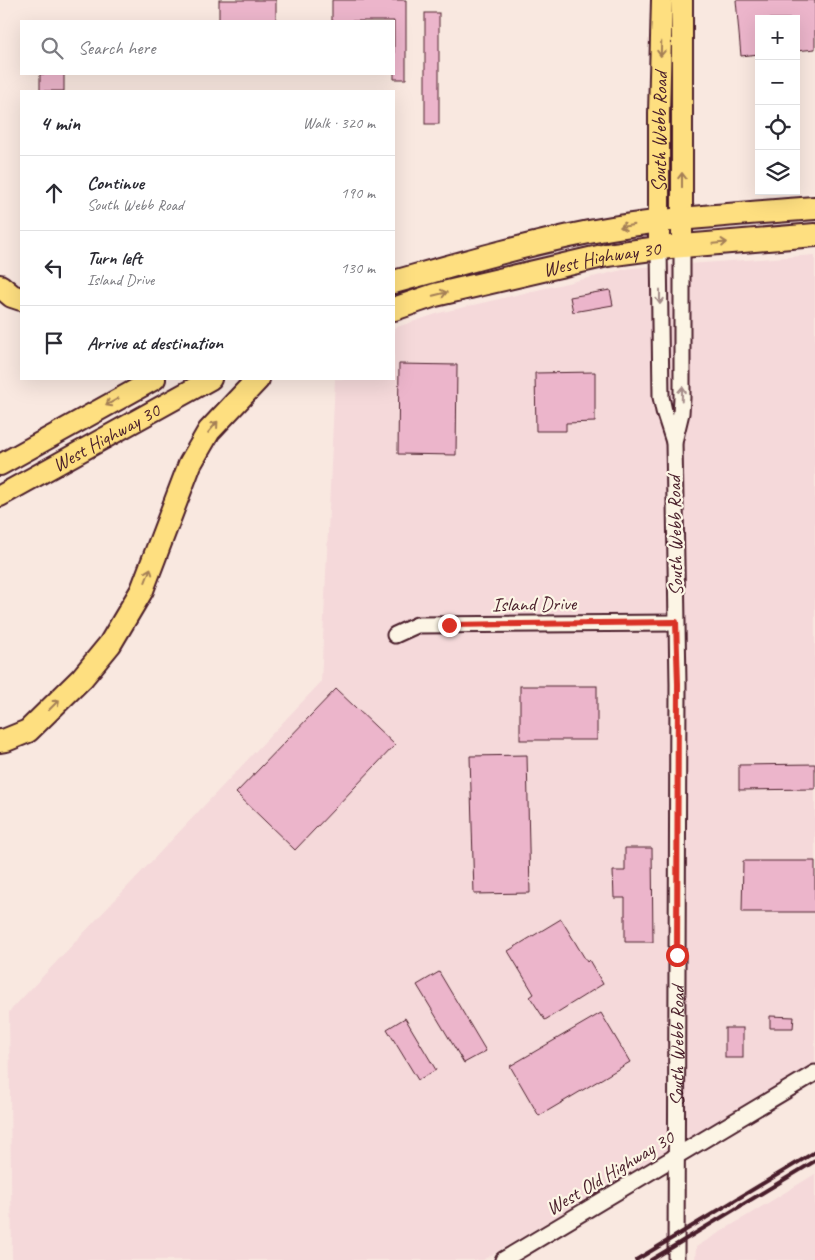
<!DOCTYPE html>
<meta charset="utf-8">
<style>
body{margin:0;font-family:Caveat,sans-serif;background:#f2f2f3;color:#2b2b33}
.controls{position:absolute;right:15px;top:15px;display:grid;overflow:hidden;border-radius:0px;box-shadow:0 5px 20px #0002}
.controls button{width:45px;height:45px;display:grid;place-items:center;padding:0;border:0;border-bottom:1px solid #e1e1e2;background:#fff;color:#2b2b33;font:25px sans-serif}
.stop{position:absolute;width:15px;height:15px;margin:-11px;border:4px solid #d93025;border-radius:50%;background:#fff}
.stop.end{background:#d93025;border-color:#fff;box-shadow:0 1px 5px #0008}
.list{margin:0;padding:0;list-style:none}
h2{display:flex;justify-content:space-between;align-items:center;height:65px;margin:0;padding:0 20px;font-size:21px}
h2 small{font-size:16px;font-weight:400;color:#7c7c81}
.list li{display:grid;grid-template-columns:32px 1fr auto;gap:15px;align-items:center;box-sizing:border-box;height:75px;padding:0 20px;border-top:1px solid #e1e1e2}
.list b{display:block;font-size:19px;white-space:nowrap}
.list p{margin:0;font-size:16px;white-space:nowrap;color:#7c7c81}
.list em{font-size:16px;font-style:normal;color:#7c7c81}
.icon{flex:none;width:28px;height:28px;fill:none;stroke:currentColor;stroke-width:2;stroke-linecap:round;stroke-linejoin:round}
.map{position:relative;flex:none;width:815px;height:1260px;overflow:hidden}
.search{position:absolute;background:#fff;box-shadow:0 5px 20px #0002;left:20px;top:20px;width:375px;height:55px;display:flex;align-items:center;gap:12px;box-sizing:border-box;padding:0 18px;border-radius:0px;color:#7c7c81;font-size:19px}
.panel{position:absolute;background:#fff;box-shadow:0 5px 20px #0002;left:20px;top:90px;width:375px;height:290px;border-radius:0px}
.map>svg:first-child{display:block}
.built{fill:#f5d9da}
.building{fill:#ecb5cb;stroke:#4a1f2b}
.lines{fill:none;stroke-linecap:round;stroke-linejoin:round}
.minor-casing{stroke:#4a1f2b;stroke-width:19}
.major-casing{stroke:#4a1f2b;stroke-width:24}
.highway-casing{stroke:#4a1f2b;stroke-width:26}
.minor{stroke:#fcf5e5;stroke-width:15}
.major{stroke:#fedf80;stroke-width:20}
.highway{stroke:#fedf80;stroke-width:22}
.rail{stroke:#4a1f2b;stroke-width:4}
.oneway{stroke:#a47f56}
.oneway2{stroke:#a38a88}
.route{stroke:#d93025;stroke-width:6}
.labels{text-anchor:middle;dominant-baseline:central;stroke-width:4.5;stroke-linejoin:round;paint-order:stroke}
.street-label{font-size:20px;fill:#4a1f2b;stroke:#fcf5e5}
</style>
<div class="map">
<svg width="815" height="1260" viewBox="0 0 815 1260">
<rect width="100%" height="100%" fill="#f9e8e0"/>
<filter id="ink" filterUnits="userSpaceOnUse"><feTurbulence type="fractalNoise" baseFrequency=".02" numOctaves="2"/><feDisplacementMap in="SourceGraphic" scale="10" xChannelSelector="R" yChannelSelector="G"/><feConvolveMatrix kernelMatrix="1 2 1 2 8 2 1 2 1" color-interpolation-filters="sRGB"/></filter>
<g filter="url(#ink)">
<g class="built">
<path d="M815 255V1063L483 1260H12L9 1012 321 682 335 379H394V328L439 313 631 268Z"/>
<path d="M815 1174V1260H695L696 1247Z"/>
</g>
<g class="building">
<rect x="219" y="0" width="57" height="21"/>
<path d="M332 0H406V79H394V21H332Z"/>
<path d="M736 0H815V49L796 51V19H759V54L741 56Z"/>
<rect x="425" y="13" width="14" height="111"/>
<rect x="40" y="74" width="24" height="17"/>
<path d="M610 290 613 305 573 312 570 297Z"/>
<path d="M399 364 457 365 456 455 398 454Z"/>
<path d="M595 372V422L566 423V431H536L535 373Z"/>
<rect x="520" y="686" width="77" height="54"/>
<path d="M336 689 395 745 295 850 236 793Z"/>
<path d="M527 755 530 893 474 894 470 756Z"/>
<path d="M815 764V789L739 790V765Z"/>
<path d="M625 848H652L653 942H625V898H614L613 871H625Z"/>
<path d="M743 861H815V912H742Z"/>
<path d="M561 919 587 962 589 960 603 984 545 1020 530 997 534 994 508 951Z"/>
<path d="M439 972 486 1051 464 1063 417 985Z"/>
<path d="M601 1013 630 1062 539 1116 510 1066Z"/>
<path d="M770 1016 794 1017 793 1028H770Z"/>
<path d="M405 1018 436 1070 418 1080 387 1029Z"/>
<rect x="725" y="1028" width="18" height="30"/>
</g>
<g class="lines">
<g class="minor-casing">
<g id="minor">
<path d="M659 248 661 397 664 411 674 442"/>
<path d="M395 635 417 625 676 623"/>
<path d="M503 1260 815 1073"/>
<path id="s1" d="M676 1260 678 684 674 442 681 413 682 398V246"/>
</g>
</g>
<g class="major-casing">
<g id="major">
<path d="M682 0V246"/>
<path id="s2" d="M659 248V113L662 0"/>
<path d="M0 465 155 379"/>
<path id="s3" d="M0 496 211 379"/>
</g>
</g>
<g class="highway-casing">
<g id="highway">
<path d="M394 282C458 264 523 245 589 232 663 218 740 214 815 208"/>
<path d="M0 286 12 296 21 299"/>
<path id="s4" d="M394 309 435 295 607 255 659 248 815 235"/>
<path d="M0 741 6 740 28 731 82 678 110 644 142 590 190 464 209 431 258 379"/>
</g>
</g>
<use href="#minor" class="minor"/>
<use href="#major" class="major"/>
<use href="#highway" class="highway"/>
<g class="rail">
<path d="M636 1260 815 1152"/>
<path d="M651 1260 815 1161"/>
</g>
</g>
<defs><path id="oneway-shaft" d="M-6 0H5M1.5-3L5.5 0L1.5 3" fill="none" stroke-width="1.6" stroke-linecap="round" stroke-linejoin="round" transform="scale(1.25)"/></defs>
<g class="oneway">
<use href="#oneway-shaft" transform="translate(661 49) rotate(92)"/>
<use href="#oneway-shaft" transform="translate(682 180) rotate(-90)"/>
<use href="#oneway-shaft" transform="translate(627 226) rotate(171)"/>
<use href="#oneway-shaft" transform="translate(720 243) rotate(-5)"/>
<use href="#oneway-shaft" transform="translate(440 294) rotate(-14)"/>
<use href="#oneway-shaft" transform="translate(112 402) rotate(151)"/>
<use href="#oneway-shaft" transform="translate(213 427) rotate(-50)"/>
<use href="#oneway-shaft" transform="translate(148 575) rotate(-69)"/>
<use href="#oneway-shaft" transform="translate(54 705) rotate(-45)"/>
</g>
<g class="oneway2">
<use href="#oneway-shaft" transform="translate(660 297) rotate(90)"/>
<use href="#oneway-shaft" transform="translate(682 394) rotate(-88)"/>
</g>
</g>
<g class="lines" filter="url(#ink)">
<path class="route" d="M449 625 676 622 678 684 677 955"/>
</g>
<g class="labels">
<g class="street-label">
<text stroke="none"><textPath href="#s2" startOffset="116">South Webb Road</textPath></text>
<text stroke="none"><textPath href="#s4" startOffset="214">West Highway 30</textPath></text>
<text stroke="none"><textPath href="#s3" startOffset="121">West Highway 30</textPath></text>
<text transform="translate(675 536) rotate(-91)">South Webb Road</text>
<text transform="translate(534 604) rotate(-1)">Island Drive</text>
<text stroke="none"><textPath href="#s1" startOffset="214">South Webb Road</textPath></text>
<text transform="translate(610 1173) rotate(-31)">West Old Highway 30</text>
</g>
</g>
</svg>
<div class="controls">
<button>+</button>
<button>−</button>
<button><svg class="icon" aria-label="locate" viewBox="0 0 24 24"><circle cx="12" cy="12" r="6"/><path d="M12 2v4M12 18v4M2 12h4M18 12h4"/></svg></button>
<button><svg class="icon" aria-label="layers" viewBox="0 0 24 24"><path d="M12 4l9 5-9 5-9-5zM3 14l9 5 9-5"/></svg></button>
</div>
<div class="stop" style="left:677px;top:955px"></div>
<div class="stop end" style="left:449px;top:625px"></div>
<div class="search"><svg class="icon" aria-label="search" viewBox="0 0 24 24"><circle cx="10" cy="10" r="6"/><path d="M15 15l6 6"/></svg>Search here</div>
<section class="panel">
<h2>4 min<small>Walk · 320 m</small></h2>
<ul class="list">
<li><svg class="icon" aria-label="ahead" viewBox="0 0 24 24"><path d="M12 20V5M6 11l6-6 6 6"/></svg><div><b>Continue</b><p>South Webb Road</p></div><em>190 m</em></li>
<li><svg class="icon" aria-label="left" viewBox="0 0 24 24"><path d="M17 20v-9H6M10 6l-5 5 5 5"/></svg><div><b>Turn left</b><p>Island Drive</p></div><em>130 m</em></li>
<li><svg class="icon" aria-label="arrive" viewBox="0 0 24 24"><path d="M6 21V4h12l-3 4 3 4H6"/></svg><div><b>Arrive at destination</b></div></li>
</ul>
</section>
</div>
